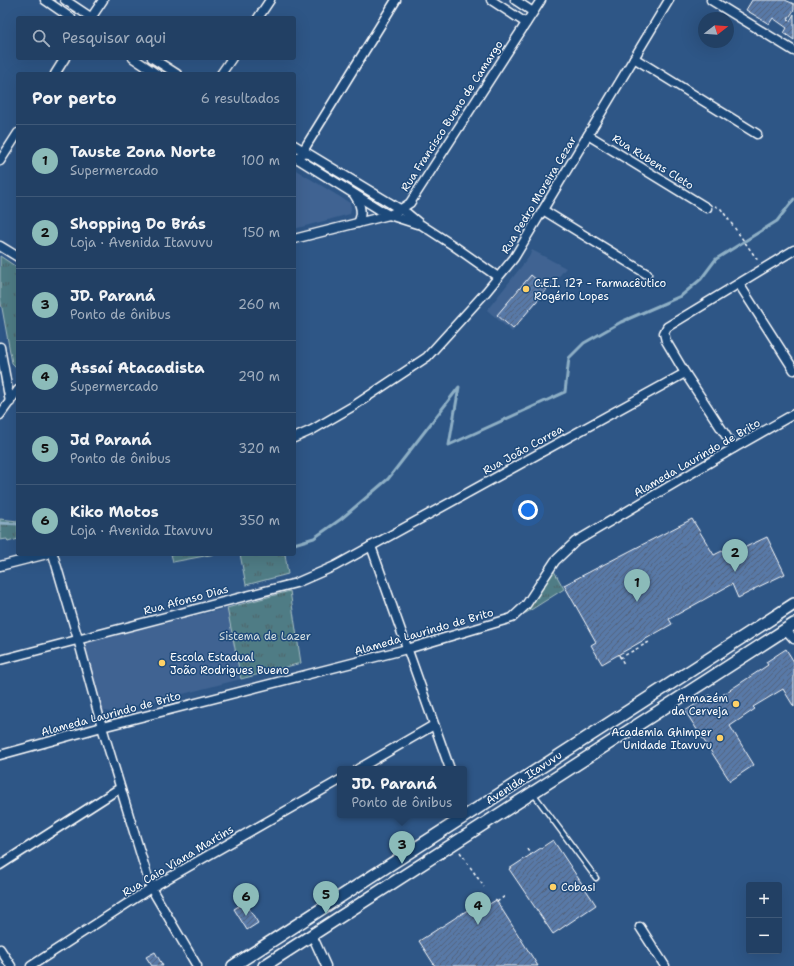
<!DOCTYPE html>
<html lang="pt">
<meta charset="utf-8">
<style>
body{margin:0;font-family:"Shantell Sans",sans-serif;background:#2e4b6d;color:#f1f3f6}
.controls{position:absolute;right:12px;bottom:12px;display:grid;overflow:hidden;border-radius:4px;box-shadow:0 4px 16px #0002}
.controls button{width:36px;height:36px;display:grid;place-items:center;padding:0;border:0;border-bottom:1px solid #3f5978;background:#224064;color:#f1f3f6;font:20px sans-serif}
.compass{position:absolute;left:698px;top:12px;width:36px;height:36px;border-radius:50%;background:#224064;box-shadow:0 4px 16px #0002;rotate:73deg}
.you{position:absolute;left:528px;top:510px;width:14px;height:14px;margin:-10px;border:3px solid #fff;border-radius:50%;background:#1a73e8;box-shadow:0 0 0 6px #1a73e833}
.badge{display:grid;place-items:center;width:26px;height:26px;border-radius:50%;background:#8bbbb9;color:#111;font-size:13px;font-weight:700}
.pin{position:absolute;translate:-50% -33px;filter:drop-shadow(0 1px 2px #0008)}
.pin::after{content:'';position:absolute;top:21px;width:14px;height:12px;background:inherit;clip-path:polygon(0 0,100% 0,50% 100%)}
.popup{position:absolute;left:337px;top:766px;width:130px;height:52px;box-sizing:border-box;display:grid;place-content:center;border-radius:4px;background:#224064;filter:drop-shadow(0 1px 3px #0005);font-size:13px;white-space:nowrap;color:#a2afbf}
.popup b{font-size:15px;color:#f1f3f6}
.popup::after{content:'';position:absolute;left:50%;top:100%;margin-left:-8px;border:8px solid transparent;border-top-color:#224064}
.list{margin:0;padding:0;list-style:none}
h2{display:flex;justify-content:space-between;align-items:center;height:52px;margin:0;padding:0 16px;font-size:17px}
h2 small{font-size:13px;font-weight:400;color:#a2afbf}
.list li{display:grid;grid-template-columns:26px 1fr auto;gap:12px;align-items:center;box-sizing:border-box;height:72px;padding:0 16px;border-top:1px solid #3f5978}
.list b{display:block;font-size:15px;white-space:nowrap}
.list p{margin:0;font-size:13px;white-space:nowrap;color:#a2afbf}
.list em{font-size:13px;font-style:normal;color:#a2afbf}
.icon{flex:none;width:22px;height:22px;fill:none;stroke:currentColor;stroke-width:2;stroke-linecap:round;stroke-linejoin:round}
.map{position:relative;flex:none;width:794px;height:966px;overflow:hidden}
.search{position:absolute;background:#224064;box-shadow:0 4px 16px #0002;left:16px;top:16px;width:280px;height:44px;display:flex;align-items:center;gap:10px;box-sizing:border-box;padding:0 14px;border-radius:4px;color:#a2afbf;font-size:15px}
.panel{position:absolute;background:#224064;box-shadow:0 4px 16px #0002;left:16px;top:72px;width:280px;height:484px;border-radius:4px}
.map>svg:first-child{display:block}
.built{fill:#3f6392}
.park{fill:url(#park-tufts);stroke:#a7bec2}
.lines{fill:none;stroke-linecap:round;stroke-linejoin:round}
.stream{stroke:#8eafc5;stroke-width:3}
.building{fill:url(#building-hatch);stroke:#fff}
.service-casing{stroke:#fff;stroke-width:7}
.minor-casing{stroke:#fff;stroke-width:11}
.secondary-casing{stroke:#fff;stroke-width:14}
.path{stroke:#fff;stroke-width:1.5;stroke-dasharray:3 3;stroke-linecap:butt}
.service{stroke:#1f4a7a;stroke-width:4}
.minor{stroke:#1f4a7a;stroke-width:8}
.secondary{stroke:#1f4a7a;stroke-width:11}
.poi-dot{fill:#ffd166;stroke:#1f4a7a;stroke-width:1.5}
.labels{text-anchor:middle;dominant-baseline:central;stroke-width:3;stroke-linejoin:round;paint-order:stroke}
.street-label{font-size:11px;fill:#fff;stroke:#1f4a7a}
.poi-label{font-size:11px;fill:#fff;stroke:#1f4a7a;text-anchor:start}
.park-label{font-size:11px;fill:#d3dee0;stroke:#1f4a7a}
</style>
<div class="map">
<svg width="794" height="966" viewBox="0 0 794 966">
<defs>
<pattern id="park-tufts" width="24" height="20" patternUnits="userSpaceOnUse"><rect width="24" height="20" fill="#4f7c85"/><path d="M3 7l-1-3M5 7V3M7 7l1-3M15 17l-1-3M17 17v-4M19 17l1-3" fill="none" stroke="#4e6468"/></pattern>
<pattern id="building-hatch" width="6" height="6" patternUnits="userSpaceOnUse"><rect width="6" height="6" fill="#5879a7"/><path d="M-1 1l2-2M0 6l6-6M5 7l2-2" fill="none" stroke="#52627a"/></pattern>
</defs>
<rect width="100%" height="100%" fill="#2e5686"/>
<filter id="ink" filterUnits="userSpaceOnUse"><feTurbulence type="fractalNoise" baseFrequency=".025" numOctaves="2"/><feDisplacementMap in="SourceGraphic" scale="8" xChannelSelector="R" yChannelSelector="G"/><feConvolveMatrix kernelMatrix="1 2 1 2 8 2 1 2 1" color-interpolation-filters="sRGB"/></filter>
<g filter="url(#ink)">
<g class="built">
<path d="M294 169 350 203 351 208 350 214 294 229Z"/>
<path d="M532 250 566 268 512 332 487 310 529 257Z"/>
<path d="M227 608 241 679 113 712 104 711 99 709 83 644 87 642Z"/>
</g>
<g class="park">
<path d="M0 256 18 268V366L16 367 12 363 0 297Z"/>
<path d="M0 519 18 521V539L8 542 7 539 0 540Z"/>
<path d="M171 554H215L173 562Z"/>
<path d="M240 554H285L288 574 246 585Z"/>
<path d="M554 571 564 589 526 613H524L529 607Z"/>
<path d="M290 591 301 663 241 679 227 608Z"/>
</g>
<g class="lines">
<g class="stream">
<path d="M0 523 18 524"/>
<path d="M294 544 314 538 341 519 388 479 459 387 449 445 565 392 569 358 584 343 621 322 681 296 701 279 716 259 777 221 794 199"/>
</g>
</g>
<g class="building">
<path d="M752 0H785L794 4V10L788 19 790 21 794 14V40L784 33 787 28 773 18 769 24 746 10Z"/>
<path d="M531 275 547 289 513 329 497 315Z"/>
<path d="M692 519 714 555 732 546 735 552 767 537 785 574 754 589V590L738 598 732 584 669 619 672 624 602 664 591 645 596 642 564 585Z"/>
<path d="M786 649 794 662V707L783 689 753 707 755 709 730 726 754 765 730 781 685 711 710 695 713 701 768 665 766 662Z"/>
<path d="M553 840 596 905 553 934 509 869Z"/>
<path d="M496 900 538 966H435L419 941 480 902 483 908Z"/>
<path d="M245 902 258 923 247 930 234 909Z"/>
<path d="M155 952 163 966H152L146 957Z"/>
</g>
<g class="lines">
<g class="service-casing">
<path id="service" d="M533 793 596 878"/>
</g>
<g class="minor-casing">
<g id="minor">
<path d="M45 0 71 18"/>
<path d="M65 0 92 18"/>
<path d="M491 0 526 23"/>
<path d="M515 0 533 12"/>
<path d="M711 0 794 51"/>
<path d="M91 18 103 0"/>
<path d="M258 18 270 0"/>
<path d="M133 58 157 74"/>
<path d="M152 58 177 74"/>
<path d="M634 58 757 134"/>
<path d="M55 74 65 58"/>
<path d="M221 74 232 58"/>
<path d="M588 135 707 208"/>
<path d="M294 145 408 214 420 224 454 246 498 277"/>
<path d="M295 157 380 210 389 215 417 224"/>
<path d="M298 159 396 0"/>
<path d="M0 161 18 133"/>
<path d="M355 196C361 205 363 213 358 223"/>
<path d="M543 210 647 274"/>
<path d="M294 239 389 215 401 209 410 203 541 0"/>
<path d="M0 246 18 257"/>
<path d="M739 284 794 370"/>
<path d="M0 347 10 402"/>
<path d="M0 415 18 390"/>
<path d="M294 438 312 430 355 405 427 357 486 292 514 258 669 0"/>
<path d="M734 448 685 373 666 341 664 333 667 327 794 250"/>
<path d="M371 546 450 769"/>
<path d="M53 554 78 639 102 727 151 888 197 966"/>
<path d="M0 566 47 554"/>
<path d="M786 630 794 639"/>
<path d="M0 660 296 583 335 566 685 373"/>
<path d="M0 755 102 727 407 649 512 618 526 605 555 561 575 542 734 448 794 414"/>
<path d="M358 769 434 725"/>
<path d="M0 865 120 788"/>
<path d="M640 927 665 966"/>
<path d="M312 935 326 966"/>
<path d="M0 949 11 966"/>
<path d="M31 966 151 888 340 780"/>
</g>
</g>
<g class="secondary-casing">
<g id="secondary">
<path d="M233 966 794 604"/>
<path d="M264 966 794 624"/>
</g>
</g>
<g class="path">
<path d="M715 206 721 209 759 262"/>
<path d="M619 655 624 664"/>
<path d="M620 658 649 642"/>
<path d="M527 849 531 855"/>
<path d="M460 852 484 887"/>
<path d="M481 894 488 905"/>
<path d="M497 902 505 896"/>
</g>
<use href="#service" class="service"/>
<use href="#minor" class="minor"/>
<use href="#secondary" class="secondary"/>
</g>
</g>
<g class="poi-dot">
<circle cx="526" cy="289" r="4"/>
<circle cx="162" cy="663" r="4"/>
<circle cx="736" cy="704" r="4"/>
<circle cx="720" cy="738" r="4"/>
<circle cx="553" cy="887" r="4"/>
</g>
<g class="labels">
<g class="street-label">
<text transform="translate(452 116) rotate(-57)">Rua Francisco Bueno de Camargo</text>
<text transform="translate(653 162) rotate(32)">Rua Rubens Cleto</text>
<text transform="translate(539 195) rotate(-59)">Rua Pedro Moreira Cezar</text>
<text transform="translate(523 450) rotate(-29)">Rua João Correa</text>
<text transform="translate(697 458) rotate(-30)">Alameda Laurindo de Brito</text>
<text transform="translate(186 600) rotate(-15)">Rua Afonso Dias</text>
<text transform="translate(424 632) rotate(-16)">Alameda Laurindo de Brito</text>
<text transform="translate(111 714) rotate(-15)">Alameda Laurindo de Brito</text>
<text transform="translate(524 778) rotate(-33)">Avenida Itavuvu</text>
<text transform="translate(178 861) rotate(-31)">Rua Caio Viana Martins</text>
</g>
<g class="poi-label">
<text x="534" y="283">C.E.I. 127 - Farmacêutico<tspan x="534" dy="13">Rogério Lopes</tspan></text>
<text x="170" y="657">Escola Estadual<tspan x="170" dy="13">João Rodrigues Bueno</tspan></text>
<text x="728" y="698" text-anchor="end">Armazém<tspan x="728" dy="13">da Cerveja</tspan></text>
<text x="712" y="732" text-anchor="end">Academia Ghimper<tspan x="712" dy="13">Unidade Itavuvu</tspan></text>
<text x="561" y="887">Cobasi</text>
</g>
<g class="park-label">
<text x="265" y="636">Sistema de Lazer</text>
</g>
</g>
</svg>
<div class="controls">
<button>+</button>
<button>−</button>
</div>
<svg class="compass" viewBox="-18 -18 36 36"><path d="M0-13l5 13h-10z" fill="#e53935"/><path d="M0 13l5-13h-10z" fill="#a2afbf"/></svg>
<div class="you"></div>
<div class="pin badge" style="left:637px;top:602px">1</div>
<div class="pin badge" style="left:735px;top:572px">2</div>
<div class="pin badge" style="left:402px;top:864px">3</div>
<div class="popup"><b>JD. Paraná</b>Ponto de ônibus</div>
<div class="pin badge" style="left:478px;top:925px">4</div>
<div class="pin badge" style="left:326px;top:914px">5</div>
<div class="pin badge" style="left:246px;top:916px">6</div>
<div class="search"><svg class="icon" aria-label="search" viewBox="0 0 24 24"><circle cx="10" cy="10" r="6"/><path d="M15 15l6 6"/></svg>Pesquisar aqui</div>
<section class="panel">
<h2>Por perto<small>6 resultados</small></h2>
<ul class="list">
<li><span class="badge">1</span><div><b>Tauste Zona Norte</b><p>Supermercado</p></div><em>100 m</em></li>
<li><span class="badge">2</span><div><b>Shopping Do Brás</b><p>Loja · Avenida Itavuvu</p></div><em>150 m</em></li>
<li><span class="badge">3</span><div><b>JD. Paraná</b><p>Ponto de ônibus</p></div><em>260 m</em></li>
<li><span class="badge">4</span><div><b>Assaí Atacadista</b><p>Supermercado</p></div><em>290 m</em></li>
<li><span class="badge">5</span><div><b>Jd Paraná</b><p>Ponto de ônibus</p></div><em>320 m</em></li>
<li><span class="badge">6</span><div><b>Kiko Motos</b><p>Loja · Avenida Itavuvu</p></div><em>350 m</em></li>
</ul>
</section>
</div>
